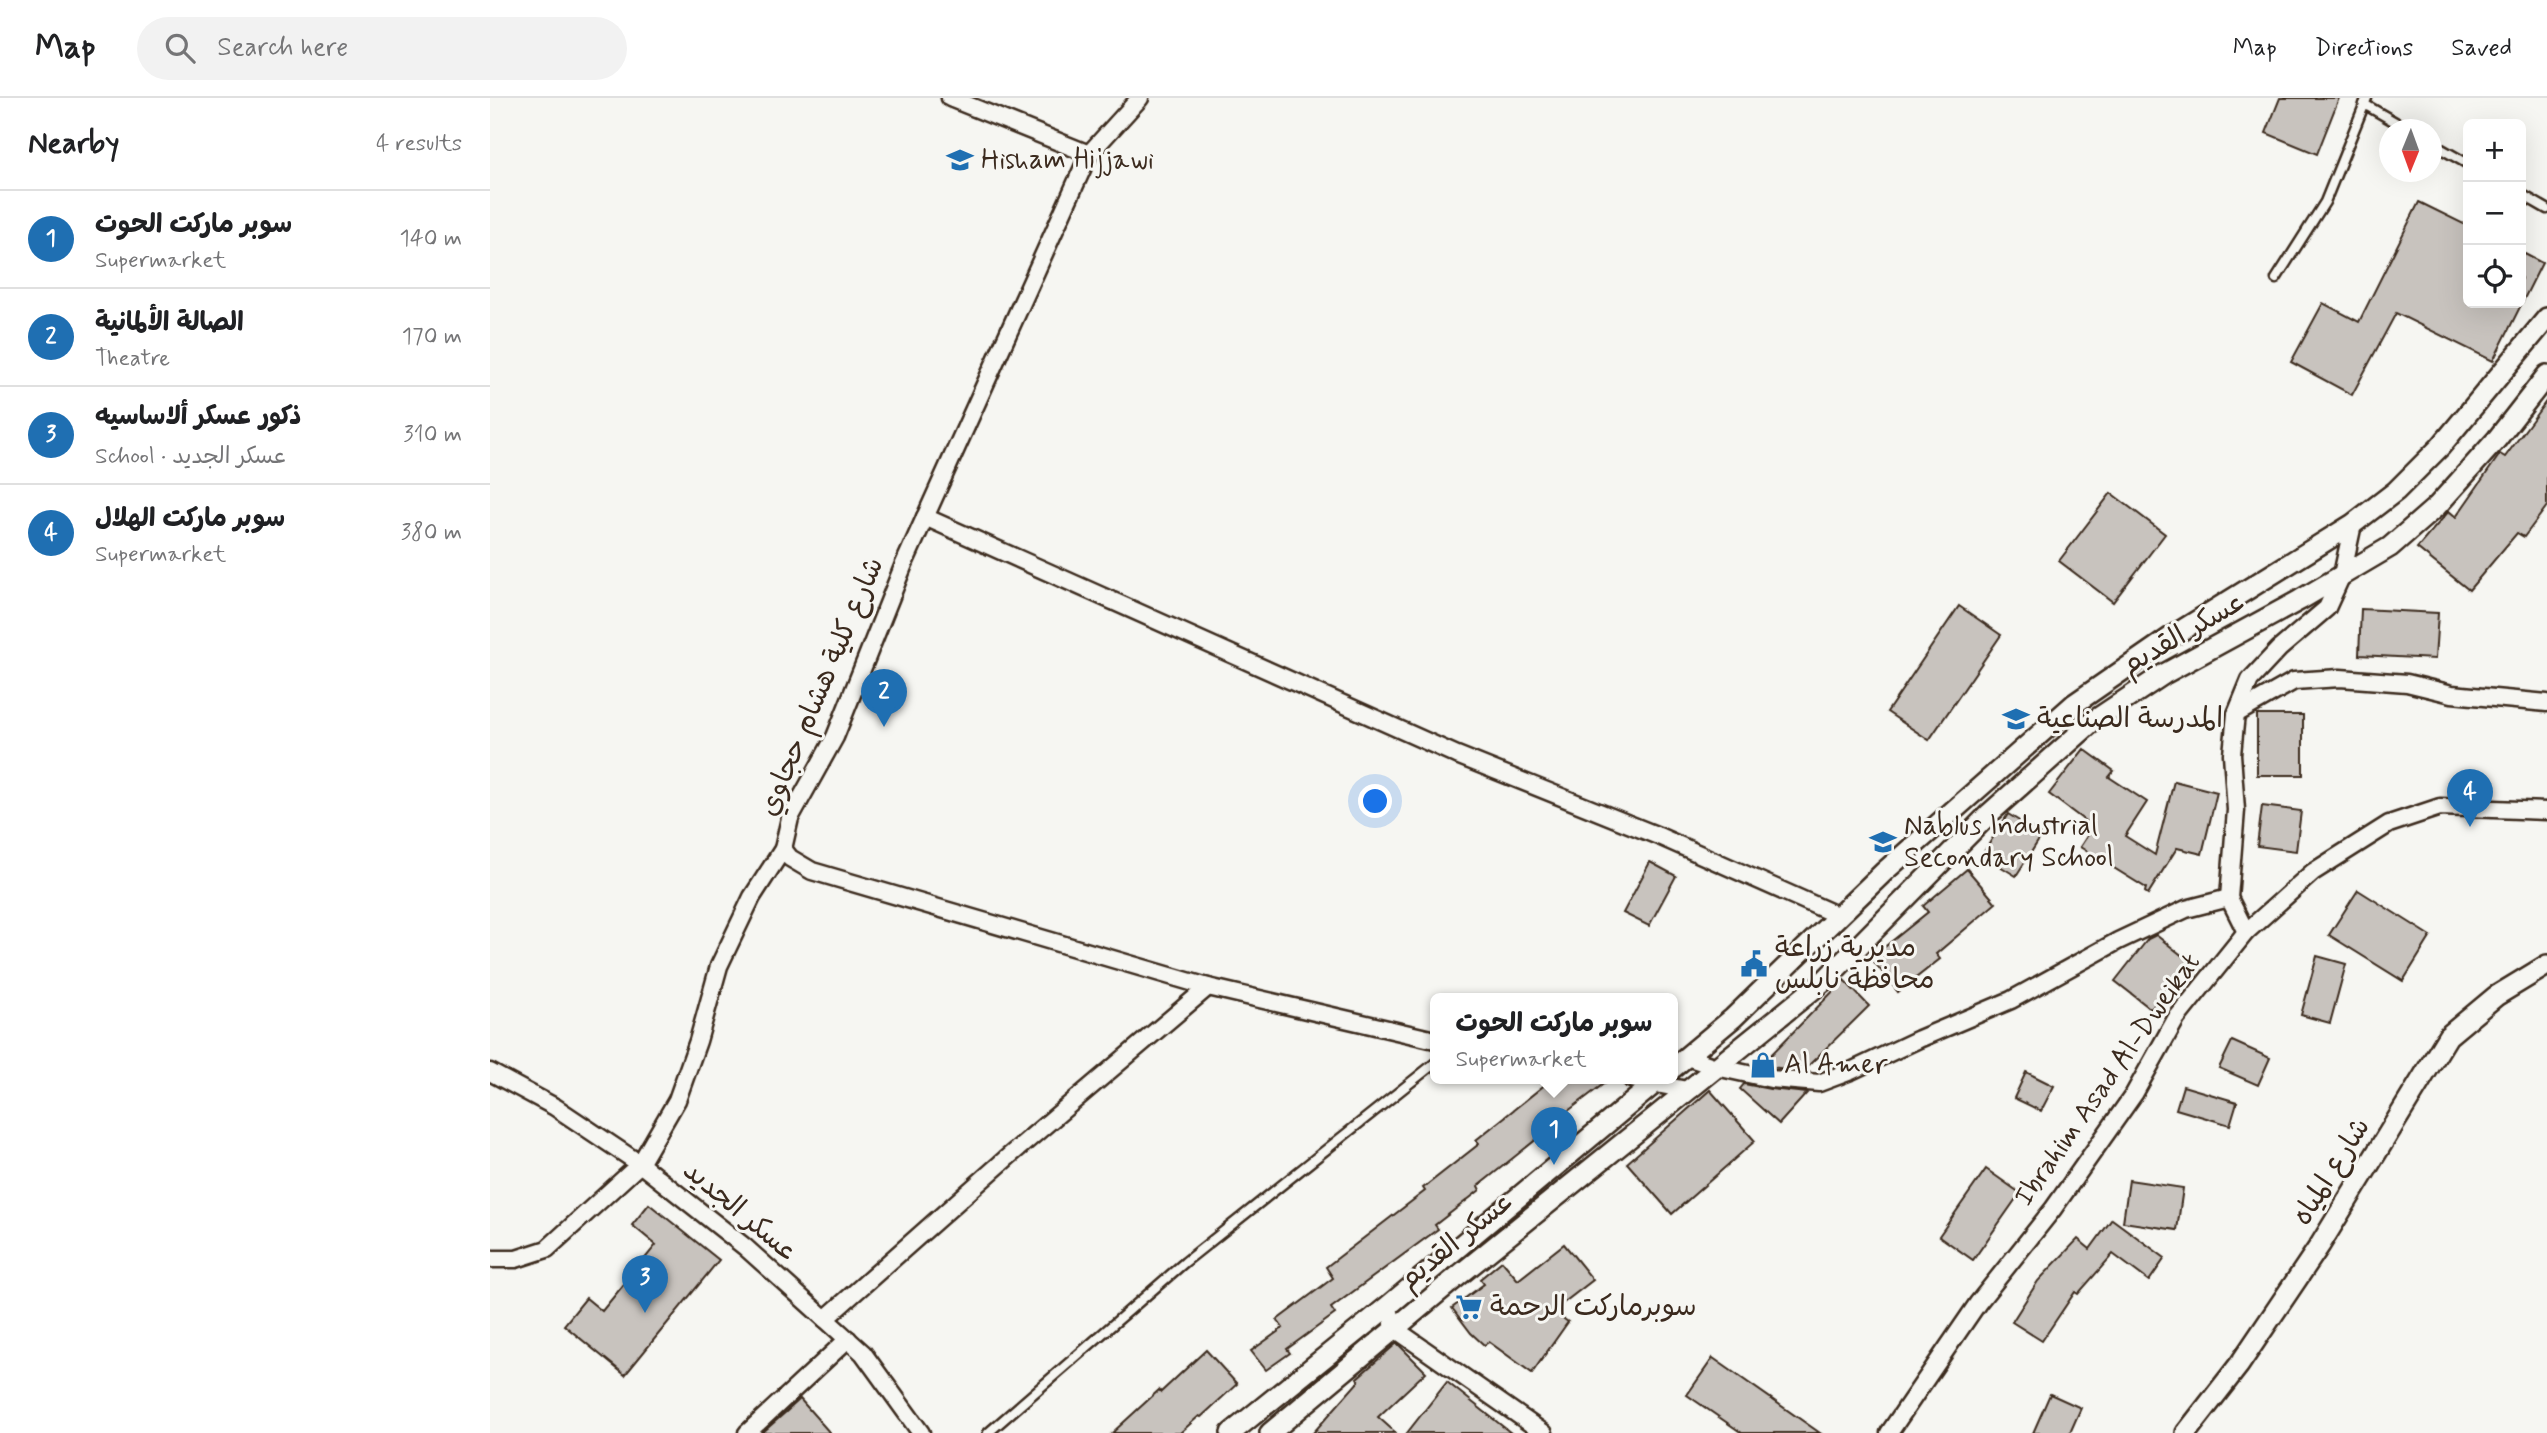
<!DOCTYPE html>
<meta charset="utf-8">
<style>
body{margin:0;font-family:Mynerve,"Playpen Sans Arabic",sans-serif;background:#f2f2f2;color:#202124}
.controls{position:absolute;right:21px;top:21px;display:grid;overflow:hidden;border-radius:10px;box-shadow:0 7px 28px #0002}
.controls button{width:63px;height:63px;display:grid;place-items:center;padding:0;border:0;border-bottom:2px solid #e0e0e0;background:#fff;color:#202124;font:35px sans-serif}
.compass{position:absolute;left:1889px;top:21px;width:63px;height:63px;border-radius:50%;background:#fff;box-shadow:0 7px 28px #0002;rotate:181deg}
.you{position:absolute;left:886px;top:704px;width:24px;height:24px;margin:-18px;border:5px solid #fff;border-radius:50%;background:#1a73e8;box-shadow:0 0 0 10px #1a73e833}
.badge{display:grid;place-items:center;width:46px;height:46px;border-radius:50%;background:#1f6fb2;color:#fff;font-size:23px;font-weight:700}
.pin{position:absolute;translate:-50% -58px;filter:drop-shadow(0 2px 4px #0008)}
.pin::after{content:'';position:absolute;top:37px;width:24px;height:21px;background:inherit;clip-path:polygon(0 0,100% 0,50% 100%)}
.popup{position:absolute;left:940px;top:895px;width:248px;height:91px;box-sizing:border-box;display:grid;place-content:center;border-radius:10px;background:#fff;filter:drop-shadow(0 2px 5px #0005);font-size:23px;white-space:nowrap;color:#757577}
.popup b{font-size:26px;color:#202124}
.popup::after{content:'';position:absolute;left:50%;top:100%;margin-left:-14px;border:14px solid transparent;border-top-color:#fff}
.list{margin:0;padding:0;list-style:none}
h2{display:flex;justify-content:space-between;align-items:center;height:91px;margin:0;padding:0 28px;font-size:30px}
h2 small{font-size:23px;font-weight:400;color:#757577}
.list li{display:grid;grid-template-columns:46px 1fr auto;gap:21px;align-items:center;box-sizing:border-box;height:98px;padding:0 28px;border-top:2px solid #e0e0e0}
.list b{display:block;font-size:26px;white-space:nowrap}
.list p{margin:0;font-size:23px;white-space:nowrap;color:#757577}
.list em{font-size:23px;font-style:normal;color:#757577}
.icon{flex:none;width:38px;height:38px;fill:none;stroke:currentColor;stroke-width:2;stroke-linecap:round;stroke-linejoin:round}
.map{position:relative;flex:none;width:2057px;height:1335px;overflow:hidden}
header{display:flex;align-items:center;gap:42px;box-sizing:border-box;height:98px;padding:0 35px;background:#fff;border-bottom:2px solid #e0e0e0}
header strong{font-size:33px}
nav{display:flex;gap:38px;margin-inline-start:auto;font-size:24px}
.search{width:490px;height:63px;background:#f2f2f2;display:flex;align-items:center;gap:18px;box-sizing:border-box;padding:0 24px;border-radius:38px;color:#757577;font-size:26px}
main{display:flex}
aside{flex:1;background:#fff}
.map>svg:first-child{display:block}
.building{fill:#c8c3be;stroke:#3b2a1e;stroke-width:2}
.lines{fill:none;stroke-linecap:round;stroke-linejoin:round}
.service-casing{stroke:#3b2a1e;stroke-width:13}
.minor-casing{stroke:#3b2a1e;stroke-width:21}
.tertiary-casing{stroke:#3b2a1e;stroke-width:24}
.service{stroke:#f6f6f2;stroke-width:8}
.minor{stroke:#f6f6f2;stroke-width:16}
.tertiary{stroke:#f6f6f2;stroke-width:19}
.labels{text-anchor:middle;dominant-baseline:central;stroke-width:6;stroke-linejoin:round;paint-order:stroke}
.poi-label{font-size:28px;fill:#3b2a1e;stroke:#f6f6f2;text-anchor:start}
.street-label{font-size:28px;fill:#3b2a1e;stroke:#f6f6f2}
</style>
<header>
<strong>Map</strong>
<div class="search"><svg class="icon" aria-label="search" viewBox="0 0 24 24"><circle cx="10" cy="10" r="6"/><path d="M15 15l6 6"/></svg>Search here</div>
<nav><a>Map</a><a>Directions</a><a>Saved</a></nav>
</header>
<main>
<aside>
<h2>Nearby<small>4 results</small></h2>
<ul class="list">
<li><span class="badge">1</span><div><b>سوبر ماركت الحوت</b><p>Supermarket</p></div><em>140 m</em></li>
<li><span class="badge">2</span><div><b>الصالة الألمانية</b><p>Theatre</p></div><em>170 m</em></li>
<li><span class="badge">3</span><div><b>ذكور عسكر ألاساسيه</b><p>School · عسكر الجديد</p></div><em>310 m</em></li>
<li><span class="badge">4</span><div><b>سوبر ماركت الهلال</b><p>Supermarket</p></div><em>380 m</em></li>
</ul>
</aside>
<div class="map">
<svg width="2057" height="1335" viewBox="0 0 2057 1335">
<rect width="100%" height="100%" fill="#f6f6f2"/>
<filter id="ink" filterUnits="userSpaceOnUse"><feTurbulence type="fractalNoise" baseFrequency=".0143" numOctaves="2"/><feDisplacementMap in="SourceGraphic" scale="14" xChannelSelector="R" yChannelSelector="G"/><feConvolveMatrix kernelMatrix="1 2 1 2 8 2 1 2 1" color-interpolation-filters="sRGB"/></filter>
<g filter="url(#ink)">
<g class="building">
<path d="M1790 0H1849L1827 56 1776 35Z"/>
<path d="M1929 104 1978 128V205H2031V154L2052 165 2003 263 1906 215 1862 297 1801 264 1833 205 1869 224Z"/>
<path d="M2057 302V408L2034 439 2027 435 1979 492 1927 450 1959 413 1966 419 2010 356 2015 359Z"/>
<path d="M1621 395 1675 436 1623 504 1569 463Z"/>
<path d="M1469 508 1511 537 1439 642 1397 614Z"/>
<path d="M1871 511 1948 515 1945 561 1869 557Z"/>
<rect x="1767" y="617" width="46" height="60"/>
<path d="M1594 651 1624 673 1619 679 1657 704 1635 738 1665 757 1684 683 1727 694 1712 756 1687 750 1658 796 1655 794 1656 790 1590 749 1603 729 1559 696Z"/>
<path d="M1772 708 1811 713 1806 753 1767 748Z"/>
<path d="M1518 716 1552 737 1526 778 1492 757Z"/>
<path d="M1160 764 1186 778 1159 828 1133 815Z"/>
<path d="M1477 771 1506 805 1446 856 1450 861 1408 894 1381 860 1438 814 1433 808Z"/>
<path d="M1868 792 1941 838 1913 883 1839 837Z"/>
<path d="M1666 837 1699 863 1661 911 1625 883 1658 841Z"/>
<path d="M1827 858 1856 866 1840 925 1811 917Z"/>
<path d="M1354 882 1379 908 1314 972 1316 973 1270 968Z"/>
<path d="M1742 943 1780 960 1768 987 1729 970Z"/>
<path d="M1536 974 1564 988 1551 1013 1524 1000Z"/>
<path d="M1062 981H1120L1061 1026 1063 1028 988 1088 990 1092 945 1127 948 1131 841 1210 845 1216 797 1251 800 1255 776 1272 761 1253 793 1230 787 1222 843 1180 836 1169 935 1093 933 1090 989 1046 986 1042Z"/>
<path d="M1254 986 1280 991 1317 995 1289 1026 1250 991Z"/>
<path d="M1693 988 1747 1004 1740 1027 1686 1011Z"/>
<path d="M1220 992 1265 1043 1182 1116 1137 1065Z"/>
<path d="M1496 1071 1530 1095 1483 1162 1449 1138Z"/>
<path d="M1639 1082 1693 1090 1687 1132 1633 1124Z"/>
<path d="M159 1106 229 1162 135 1277 74 1227 96 1200 112 1213 166 1147 142 1127Z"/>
<path d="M1622 1121 1675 1160 1659 1183 1623 1156 1588 1196 1585 1194 1552 1243 1522 1224 1548 1183 1588 1141 1600 1151Z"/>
<path d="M1074 1146 1103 1182 1063 1213 1078 1224 1042 1275 999 1244 994 1247 981 1235 962 1210 994 1186 990 1181 1012 1163 1028 1182Z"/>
<path d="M907 1245 936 1274 888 1319 906 1335H823L869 1283 867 1280Z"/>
<path d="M716 1252 747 1286 711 1319 709 1318 690 1335H622L669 1292 671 1294Z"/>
<path d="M1223 1260 1330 1335H1252L1197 1297Z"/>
<path d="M957 1284 1021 1335H917Z"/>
<path d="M1560 1296 1591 1310 1580 1335H1543Z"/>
<path d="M310 1301 340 1335H272L297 1313Z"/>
</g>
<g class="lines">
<g class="service-casing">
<g id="service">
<path d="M1874 6 1919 32"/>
<path d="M1941 45 1978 66"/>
<path d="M2031 96 2057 111"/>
<path d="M1786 181 1835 104 1877 0"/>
<path d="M498 1335 695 1164 945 965"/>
</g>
</g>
<g class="minor-casing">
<g id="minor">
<path d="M460 0 599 56"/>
<path d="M650 0 599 56 414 466 345 639 300 720 293 751 300 760 322 773 718 889 945 942"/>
<path d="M435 419 967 657 1171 739 1349 818"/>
<path d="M1746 616 1804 583 1850 580 1917 585 1962 596 2057 605"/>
<path d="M1756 834 1739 800 1746 712 1742 656 1746 616 1760 582 1789 551 1837 510 1852 477 1863 426"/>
<path d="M1197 959 1226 969 1281 981 1329 985 1361 973 1429 941 1521 902 1628 843 1696 811 1739 800"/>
<path d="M0 974 65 1009 150 1066 255 1149 373 1255 431 1335"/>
<path d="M1141 981 1197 992"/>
<path d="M0 1161H26L57 1151 150 1066 187 1002 208 943 229 868 262 799 293 751"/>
<path d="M898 1208 905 1231 1054 1335"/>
<path d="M335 1221 519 1058 718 889"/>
<path d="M257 1335 358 1241"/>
<path d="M1399 1335 1488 1205 1563 1111 1644 996 1686 921 1756 834 1823 774 1899 726 1950 709 2057 713"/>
</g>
</g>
<g class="tertiary-casing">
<g id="tertiary">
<path d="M1183 970 1243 920 1395 773 1584 606 1684 537 1863 426 1906 393 1950 349 2057 220"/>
<path d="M741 1335 898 1208 1170 981"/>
<path d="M780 1335 957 1187 1336 881 1500 715 1602 624 1674 576 1810 502 1900 449 1947 408 2007 341 2057 277"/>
<path d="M1696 1335 1749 1267 1830 1147 1958 938 2006 898 2057 867"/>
</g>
</g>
<use href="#service" class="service"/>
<use href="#minor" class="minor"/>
<use href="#tertiary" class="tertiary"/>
</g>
</g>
<defs>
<g id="university-bare" transform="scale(2.1)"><path d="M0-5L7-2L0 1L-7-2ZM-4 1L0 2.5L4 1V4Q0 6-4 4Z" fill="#1f6fb2" stroke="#f6f6f2" stroke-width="2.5" paint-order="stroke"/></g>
<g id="school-bare" transform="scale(2.1)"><path d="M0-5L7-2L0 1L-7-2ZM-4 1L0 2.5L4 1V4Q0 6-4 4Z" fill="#1f6fb2" stroke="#f6f6f2" stroke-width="2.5" paint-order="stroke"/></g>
<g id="civic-bare" transform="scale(2.1)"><path d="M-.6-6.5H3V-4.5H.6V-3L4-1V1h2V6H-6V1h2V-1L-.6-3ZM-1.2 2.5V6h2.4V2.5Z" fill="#1f6fb2" stroke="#f6f6f2" stroke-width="2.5" paint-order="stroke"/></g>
<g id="shop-bare" transform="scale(2.1)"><path d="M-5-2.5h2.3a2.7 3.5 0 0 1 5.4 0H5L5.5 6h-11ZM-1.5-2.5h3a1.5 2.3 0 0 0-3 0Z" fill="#1f6fb2" stroke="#f6f6f2" stroke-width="2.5" paint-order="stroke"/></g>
<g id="supermarket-bare" transform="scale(2.1)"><path d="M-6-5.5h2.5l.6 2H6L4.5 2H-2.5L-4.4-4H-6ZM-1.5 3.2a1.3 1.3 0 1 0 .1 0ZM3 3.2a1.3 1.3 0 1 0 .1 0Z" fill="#1f6fb2" stroke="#f6f6f2" stroke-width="2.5" paint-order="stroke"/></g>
</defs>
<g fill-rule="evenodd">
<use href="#university-bare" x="470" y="62"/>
<use href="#school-bare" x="1526" y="621"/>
<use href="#school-bare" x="1393" y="744"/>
<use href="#civic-bare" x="1264" y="866"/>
<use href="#shop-bare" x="1273" y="967"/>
<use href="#supermarket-bare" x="979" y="1209"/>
</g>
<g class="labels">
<g class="poi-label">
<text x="491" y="62">Hisham Hijjawi</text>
<text x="1547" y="621">المدرسة الصناعية</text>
<text x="1414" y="728">Nablus Industrial<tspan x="1414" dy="32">Secondary School</tspan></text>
<text x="1285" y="850">مديرية زراعة<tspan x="1285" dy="32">محافظة نابلس</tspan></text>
<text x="1294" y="967">Al Amer</text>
<text x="1000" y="1209">سوبرماركت الرحمة</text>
</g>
<g class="street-label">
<text transform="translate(1694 536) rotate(-30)">عسكر القديم</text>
<text transform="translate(332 589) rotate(-67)">شارع كلية هشام حجاوي</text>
<text transform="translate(1618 982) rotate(-55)">Ibrahim Asad Al-Dweikat</text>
<text transform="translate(1842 1074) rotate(-58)">شارع المياه</text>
<text transform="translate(250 1114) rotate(40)">عسكر الجديد</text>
<text transform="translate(967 1143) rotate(-39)">عسكر القديم</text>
</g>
</g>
</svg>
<div class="controls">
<button>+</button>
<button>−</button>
<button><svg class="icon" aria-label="locate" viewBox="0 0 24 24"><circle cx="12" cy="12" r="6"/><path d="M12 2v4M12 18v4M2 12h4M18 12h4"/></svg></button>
</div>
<svg class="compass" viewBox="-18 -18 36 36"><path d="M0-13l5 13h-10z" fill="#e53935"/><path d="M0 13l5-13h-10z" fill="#757577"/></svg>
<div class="you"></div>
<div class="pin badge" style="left:1064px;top:1067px">1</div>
<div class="popup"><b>سوبر ماركت الحوت</b>Supermarket</div>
<div class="pin badge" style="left:394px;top:629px">2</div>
<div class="pin badge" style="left:155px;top:1215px">3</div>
<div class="pin badge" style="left:1980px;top:729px">4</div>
</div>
</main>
